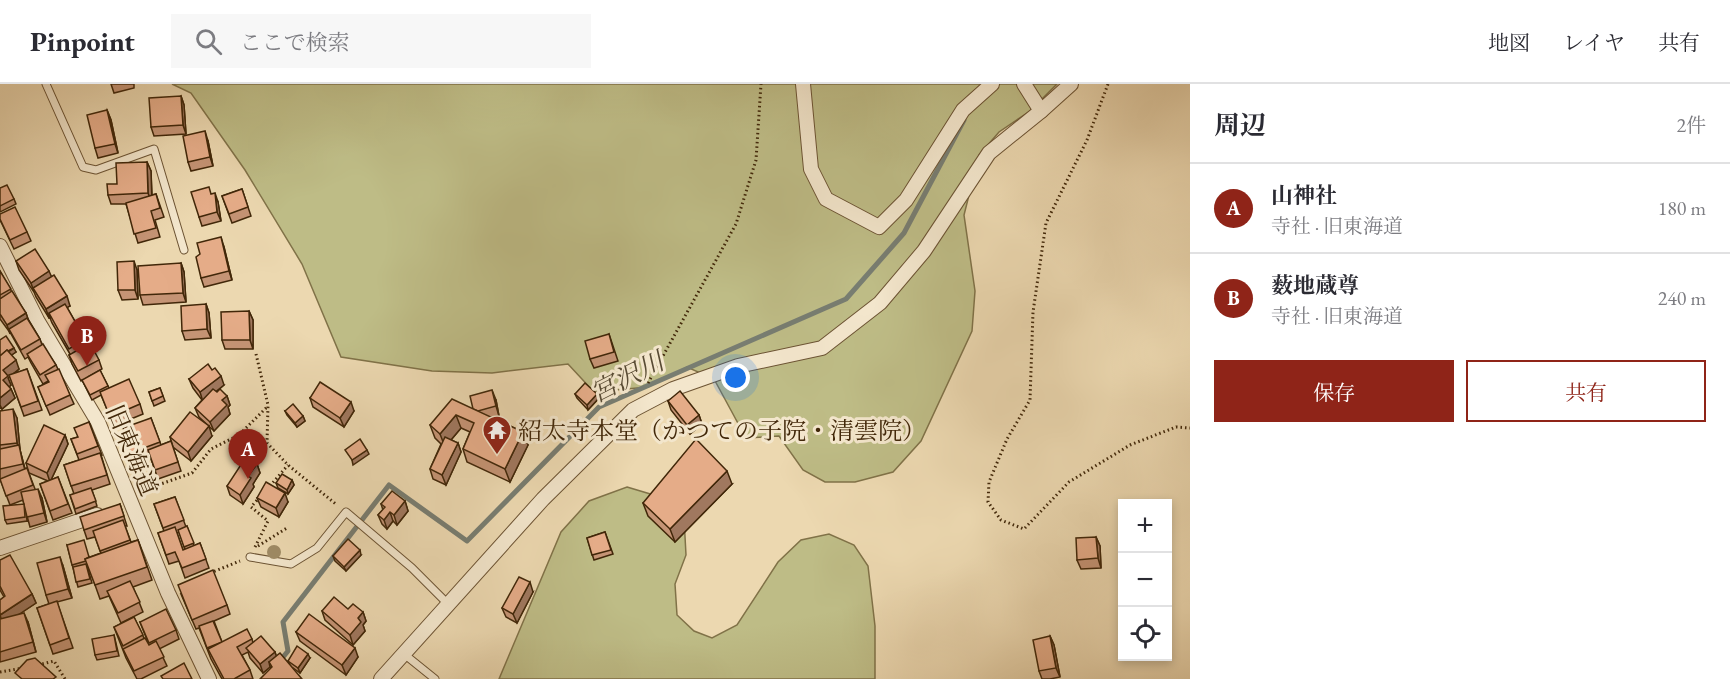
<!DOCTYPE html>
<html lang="ja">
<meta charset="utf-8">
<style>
body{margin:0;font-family:"EB Garamond","Noto Serif JP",serif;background:#f7f7f7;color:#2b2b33}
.controls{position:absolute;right:18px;bottom:18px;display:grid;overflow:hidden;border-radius:0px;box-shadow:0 3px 9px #0003}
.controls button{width:54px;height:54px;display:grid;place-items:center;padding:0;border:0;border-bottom:2px solid #e1e1e2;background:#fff;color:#2b2b33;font:30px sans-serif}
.you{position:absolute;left:736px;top:294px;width:21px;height:21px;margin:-15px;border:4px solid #fff;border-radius:50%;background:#1a73e8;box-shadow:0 0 0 9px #1a73e833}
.badge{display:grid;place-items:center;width:39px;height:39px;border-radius:50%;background:#8f2418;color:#fff;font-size:20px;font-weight:700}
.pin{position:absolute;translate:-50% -50px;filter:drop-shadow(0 2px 3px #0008)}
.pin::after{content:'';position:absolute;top:32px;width:21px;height:18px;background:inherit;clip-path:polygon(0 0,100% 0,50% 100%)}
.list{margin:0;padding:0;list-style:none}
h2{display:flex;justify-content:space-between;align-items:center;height:78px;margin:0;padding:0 24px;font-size:26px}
h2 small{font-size:20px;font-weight:400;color:#7c7c81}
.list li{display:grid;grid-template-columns:39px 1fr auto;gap:18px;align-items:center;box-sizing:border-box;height:90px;padding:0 24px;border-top:2px solid #e1e1e2}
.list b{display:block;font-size:22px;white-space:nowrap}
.list p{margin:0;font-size:20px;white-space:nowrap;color:#7c7c81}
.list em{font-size:20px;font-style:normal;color:#7c7c81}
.actions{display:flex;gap:12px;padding:18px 24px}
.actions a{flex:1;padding:14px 0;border:2px solid #8f2418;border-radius:0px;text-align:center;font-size:21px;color:#8f2418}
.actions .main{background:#8f2418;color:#fff}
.icon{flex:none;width:33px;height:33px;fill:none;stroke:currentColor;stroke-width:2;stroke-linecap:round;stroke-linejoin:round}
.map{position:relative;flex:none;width:1190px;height:595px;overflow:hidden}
header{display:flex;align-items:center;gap:36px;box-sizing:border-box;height:84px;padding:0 30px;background:#fff;border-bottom:2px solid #e1e1e2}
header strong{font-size:28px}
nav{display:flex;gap:33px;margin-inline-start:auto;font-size:21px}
.search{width:420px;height:54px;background:#f7f7f7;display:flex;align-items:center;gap:15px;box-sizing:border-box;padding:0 21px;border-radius:0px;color:#7c7c81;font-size:22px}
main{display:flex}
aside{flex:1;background:#fff}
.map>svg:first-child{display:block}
.green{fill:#bebc86;stroke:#807248;stroke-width:1.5}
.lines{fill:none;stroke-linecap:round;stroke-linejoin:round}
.stream{stroke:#787d71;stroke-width:5}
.service-casing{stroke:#6c5333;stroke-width:9}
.minor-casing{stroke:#6c5333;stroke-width:16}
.path{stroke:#412709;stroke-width:3;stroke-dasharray:1.5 3;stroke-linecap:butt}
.service{stroke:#f3e6cc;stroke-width:7}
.minor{stroke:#f3e6cc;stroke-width:14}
.tree{fill:#9f8b65}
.wall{fill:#c59475;stroke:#412709;stroke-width:1.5;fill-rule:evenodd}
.shaded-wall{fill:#a0785f;stroke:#412709;stroke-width:1.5}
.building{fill:#e5ac88;stroke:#412709;stroke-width:1.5}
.labels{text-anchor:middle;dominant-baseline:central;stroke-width:6;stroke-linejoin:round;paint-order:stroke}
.poi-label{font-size:24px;fill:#412709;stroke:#f3e6cc;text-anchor:start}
.street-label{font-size:24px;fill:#412709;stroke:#f3e6cc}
.water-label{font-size:26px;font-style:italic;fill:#584b34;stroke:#f3e6cc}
</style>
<header>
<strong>Pinpoint</strong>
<div class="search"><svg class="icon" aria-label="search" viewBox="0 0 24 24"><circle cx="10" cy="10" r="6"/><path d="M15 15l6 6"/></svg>ここで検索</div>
<nav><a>地図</a><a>レイヤ</a><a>共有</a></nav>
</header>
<main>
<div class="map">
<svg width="1190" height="595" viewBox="0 0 1190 595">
<rect width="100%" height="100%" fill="#ecd8b0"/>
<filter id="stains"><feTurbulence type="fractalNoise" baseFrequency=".00333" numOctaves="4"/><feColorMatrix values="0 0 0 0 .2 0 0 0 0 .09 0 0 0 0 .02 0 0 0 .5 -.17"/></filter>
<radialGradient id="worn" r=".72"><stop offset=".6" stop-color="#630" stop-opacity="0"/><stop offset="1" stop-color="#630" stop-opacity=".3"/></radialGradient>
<g class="green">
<path d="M172 0H1057L1030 27 999 48 979 71 964 131 975 207 972 247 921 357 893 388 855 398H825L803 386 779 352 746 354 714 295 687 283 648 303 594 308 568 280 492 289 432 287 341 273 302 180 245 86 191 9Z"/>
<path d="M627 403 657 412 684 434 686 471 675 500 677 531 694 547 712 554 737 541 778 478 801 456 829 450 854 461 868 482 875 542V595H499L561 448 589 417Z"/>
</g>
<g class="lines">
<path class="stream" d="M279 578 288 567 283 538 389 401 467 457 599 323 846 215 904 149 964 36"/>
<g class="service-casing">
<g id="service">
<path d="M46 0 83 83 96 86 154 65 184 166"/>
<path d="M250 473 291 480 317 464 346 428 412 484 449 521"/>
<path d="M404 570 435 595"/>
</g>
</g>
<g class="minor-casing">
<g id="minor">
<path d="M803 0 811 85 826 115 879 143 906 116 963 26 992 0"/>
<path d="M1024 0 1041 27"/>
<path d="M0 162 37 236 98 338 168 509 209 595"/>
<path d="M0 464 97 431"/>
<path d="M381 595 543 415 633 326 673 305 738 282 822 264 880 219 924 167 989 69 1041 27 1071 0"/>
</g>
</g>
<g class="path">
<path d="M1108 0 1087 56 1046 139 1033 228 1030 316 1007 355 989 398 988 418 1001 436 1024 445 1069 398 1130 361 1176 343 1190 344"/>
<path d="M256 270 268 321 267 359 288 381 337 421"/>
<path d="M648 299 736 140 756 76 761 0"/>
<path d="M270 402 288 381"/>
<path d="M141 407 192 389 211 365 239 351 267 323"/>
<path d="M258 462 287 444"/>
<path d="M255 463 268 437 251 423 259 414"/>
<path d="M210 489 240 477"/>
<path d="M38 581 54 577 65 595"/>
<path d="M0 588 23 584"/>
</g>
<use href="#service" class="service"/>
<use href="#minor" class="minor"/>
</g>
<circle class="tree" cx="274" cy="468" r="7"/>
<g class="wall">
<path d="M111 0H134V4L114 9Z"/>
<path d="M181 12 184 21 186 50 154 52 151 43Z"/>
<path d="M107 26 111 36 118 69 98 74 95 64Z"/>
<path d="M208 57 213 82 191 87 188 78Z"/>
<path d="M147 78 151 87 152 111 156 110 164 133 155 136 160 153 138 159 126 120H111L108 111 117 100Z"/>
<path d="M0 104 14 115 16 120 0 128Z"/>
<path d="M242 105 251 132 232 139 222 112Z"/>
<path d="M218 118 221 137 202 142 199 133Z"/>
<path d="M0 130 27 148 31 157 14 165 2 140 0 136Z"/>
<path d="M224 163 232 196 204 203 201 194Z"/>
<path d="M16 177 51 192 70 222 67 223 85 255 87 261 99 276 102 285 88 293 100 286 109 304 140 320 143 330 114 342 101 311 92 316 82 296 81 297 72 280 69 271 70 270 52 239 50 234H49L36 213 34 208 19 186Z"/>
<path d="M181 179 184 188 186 218 143 221 140 211Z"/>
<path d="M137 186 138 215 122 216 118 206Z"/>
<path d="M0 187 12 208 26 229 28 235 40 255 42 261 56 281 74 320 50 331 38 303 48 299V297L43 300 31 279 28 273 25 275 11 250 0 235Z"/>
<path d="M206 220 209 229 211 254 185 256 182 247Z"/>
<path d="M249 227 253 236V265H225L222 256Z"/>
<path d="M609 250 618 277 594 284 590 275Z"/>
<path d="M0 256 16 268 11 271 19 285 14 290 27 285 42 326 24 332 10 293 8 294 11 301 9 303 11 305 15 314 2 325 0 324Z"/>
<path d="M189 295 224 301 216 308 227 312 230 321 228 323 230 330 214 347 199 333 195 324 202 316 193 304Z"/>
<path d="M160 304 165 317 154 322 149 308Z"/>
<path d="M575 310H597L599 314 588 326 577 314Z"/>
<path d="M310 314 354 327 344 343 313 323Z"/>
<path d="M496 316 499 332 492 333 523 348 528 361 510 398 467 378 463 365 470 348 461 344 451 356 458 359 461 368 446 401 433 395 430 385 441 360 435 354 430 341Z"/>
<path d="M668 317 699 331 702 340 690 350 671 326Z"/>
<path d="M0 327 17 334 20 366 25 385 27 384 35 405 42 414 47 438 30 443 26 428 27 437 7 440 5 436 24 420 23 416 10 421 0 395Z"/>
<path d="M285 327 303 332 305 337 297 343 287 331Z"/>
<path d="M151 334 161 361 171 357 181 387 158 395 150 372 128 380 119 355 126 353Z"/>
<path d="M89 338 102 371H101L110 400 92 406 97 422 76 430 70 411 74 410 64 381 79 376 71 355 78 353Z"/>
<path d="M65 351 68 360 51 396 58 393 72 429 53 436 40 400 48 397 29 389 26 379Z"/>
<path d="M212 352 191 377 173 363 170 353Z"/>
<path d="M257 380 260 389 253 400 254 403 243 420 230 411 227 402Z"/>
<path d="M292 396 294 401 288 410 278 404 276 399Z"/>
<path d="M732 400 675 458 648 432 643 419Z"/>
<path d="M175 413 186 443 187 442 194 462 200 459 209 484 185 494 179 477 169 480 158 449 164 447 154 420ZM179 448 185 465 183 466 177 449Z"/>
<path d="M257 414 288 418 279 433 261 423Z"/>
<path d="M405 417 408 427 397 441 393 437 387 445 382 440 378 431 383 426 381 420Z"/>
<path d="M120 420 127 442H125L131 458 138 456 152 496 133 503 143 528 121 539 109 512 100 515 88 481 87 482 92 499 78 503 67 461 90 473 101 469 95 453 87 455 84 446Z"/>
<path d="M605 448 613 470 594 476 587 454Z"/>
<path d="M1096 453 1100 462 1101 484 1081 485 1077 476Z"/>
<path d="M361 471 346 487 335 477 333 472Z"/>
<path d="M0 476 32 510 36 519 19 530 28 538 36 568 0 578V516L4 513 0 506Z"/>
<path d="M63 482 72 514 57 518 73 564 53 570 37 524 49 520 46 511Z"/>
<path d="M533 508 517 539 506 533 502 524Z"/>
<path d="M181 510 227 521 230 530 214 537 222 558 252 555 253 559 275 568 276 572 289 579 288 577 310 574 300 589 293 584 270 583 263 589 250 574 248 568 242 571 250 586 253 595H222L211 575 199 544 196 545Z"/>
<path d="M348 525 363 528 366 537 363 541 365 547 353 561 325 536 322 527Z"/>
<path d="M134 533 144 554 149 561 140 538 176 546 179 555 159 565 167 582 141 595H137L126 574 114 543Z"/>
<path d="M296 548 358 573 346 591 300 557Z"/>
<path d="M114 551 119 572 97 576 95 571Z"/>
<path d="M1050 552 1054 561 1060 593 1050 595H1042L1039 587Z"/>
</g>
<g class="shaded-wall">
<path d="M181 12 184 21 186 50 183 41Z"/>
<path d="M107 26 111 36 118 69 115 60Z"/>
<path d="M205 47 208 57 213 82 210 73Z"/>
<path d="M147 78 151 87 152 119 148 109Z"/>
<path d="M215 109 218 118 221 137 217 128Z"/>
<path d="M221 153 224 163 232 196 229 187Z"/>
<path d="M134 177 137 186 138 215 135 206Z"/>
<path d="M181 179 184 188 186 218 183 209Z"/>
<path d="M49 187 53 196 33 204 34 208 31 199Z"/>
<path d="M67 212 70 222 51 233 49 229 50 234H49L46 225Z"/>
<path d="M206 220 209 229 211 254 207 245Z"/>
<path d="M249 227 253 236V265L250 256Z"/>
<path d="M26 229 29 238 9 245 10 250 7 241Z"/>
<path d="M14 264 16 268 0 279V273Z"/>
<path d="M16 276 19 285 8 294 11 301 7 305 3 296V286Z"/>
<path d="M221 292 224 301 203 318 200 308Z"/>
<path d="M11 305 15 314 2 325 0 321V314Z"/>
<path d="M492 306 496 316 499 332 496 322Z"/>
<path d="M597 310 599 314 588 326 587 321Z"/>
<path d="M227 312 230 321 228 323 230 330 214 347 210 338 222 316Z"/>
<path d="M351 318 354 327 344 343 340 334Z"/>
<path d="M13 325 17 334 20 366 26 389 17 359Z"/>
<path d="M456 331 461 344 445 363 440 350Z"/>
<path d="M699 331 702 340 690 350 687 341Z"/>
<path d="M303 332 305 337 297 343 295 339Z"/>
<path d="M209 342 212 352 191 377 188 368Z"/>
<path d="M523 348 528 361 510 398 505 385Z"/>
<path d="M65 351 68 360 50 398 47 389Z"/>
<path d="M458 359 461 368 446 401 442 391Z"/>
<path d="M367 366 369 370 353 381 352 376Z"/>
<path d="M257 380 260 389 253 400 254 403 243 420 240 411 248 392Z"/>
<path d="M727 387 732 400 675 458 670 445Z"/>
<path d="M292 396 294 401 288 410 287 406Z"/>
<path d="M38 405 42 414 47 438 44 429Z"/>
<path d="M285 409 288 418 279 433 276 424Z"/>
<path d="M405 417 408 427 397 441 394 431Z"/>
<path d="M390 428 393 437 387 445 384 436Z"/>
<path d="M1096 453 1100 462 1101 484 1098 474Z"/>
<path d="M360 466 361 471 346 487 344 483Z"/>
<path d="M60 473 63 482 72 514 68 505Z"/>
<path d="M530 498 533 508 517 539 513 530Z"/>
<path d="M32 510 36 519 3 541 0 531Z"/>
<path d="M363 528 366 537 363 541 365 547 353 561 350 551 358 534Z"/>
<path d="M24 529 28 538 36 568 33 558Z"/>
<path d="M1050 552 1054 561 1060 593 1056 584Z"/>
<path d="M355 564 358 573 346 591 342 581Z"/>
<path d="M275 568 278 577 269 578 270 583 263 589 260 580Z"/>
<path d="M308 570 310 574 300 589 298 584Z"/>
</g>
<g class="building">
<path d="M181 12 183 41 151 43 149 14Z"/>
<path d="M107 26 115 60 95 64 87 31Z"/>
<path d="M205 47 210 73 188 78 183 52Z"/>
<path d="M147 78 148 109 108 111 107 100H117L116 79Z"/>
<path d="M7 101 14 115 0 122V104Z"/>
<path d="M209 103 211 110 215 109 217 128 199 133 191 108Z"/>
<path d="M242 105 248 123 229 130 222 112Z"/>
<path d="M156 110 160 124 151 127 156 144 134 150 126 119Z"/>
<path d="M15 123 27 148 10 156 0 135V130Z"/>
<path d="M221 153 229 187 201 194 196 173 200 170 197 159Z"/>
<path d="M35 165 49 187 31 199 16 177Z"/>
<path d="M134 177 135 206H118L117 178Z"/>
<path d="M181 179 183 209 140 211 138 182Z"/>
<path d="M0 187 11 205 0 211Z"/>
<path d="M54 191 67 212 46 225 33 204Z"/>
<path d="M12 207 26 229 7 241 0 230V215Z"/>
<path d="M65 220 85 255 69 265 49 229Z"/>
<path d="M206 220 207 245 182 247 181 222Z"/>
<path d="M249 227 250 256H222L221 228Z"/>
<path d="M27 234 40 255 21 266 9 245Z"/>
<path d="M609 250 614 268 590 275 585 257Z"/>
<path d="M6 252 14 264 8 267 7 266 0 272V256Z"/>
<path d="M90 259 99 276 78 287 69 271Z"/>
<path d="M43 260 56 281 40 291 27 270Z"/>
<path d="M7 266 16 276 3 286 8 292 3 296 11 305 0 314V272Z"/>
<path d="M208 280 212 286 215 284 221 292 200 308 189 295Z"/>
<path d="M27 285 38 317 21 323 9 291Z"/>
<path d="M59 285 70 311 46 322 38 303 49 298 45 291Z"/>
<path d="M100 286 108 302 90 311 82 296Z"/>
<path d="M129 295 140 320 110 333 100 308Z"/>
<path d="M320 298 351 318 340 334 310 314Z"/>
<path d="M585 299 597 310 587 321 575 310Z"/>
<path d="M160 304 163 312 152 317 149 308Z"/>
<path d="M213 305 217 308 220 305 227 312 222 316 227 321 210 338 195 324Z"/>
<path d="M492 306 496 322 478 327 473 325 470 312Z"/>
<path d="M680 307 699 331 687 341 668 317Z"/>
<path d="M452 315 523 348 505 385 463 365 474 339 456 331 440 350 430 341Z"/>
<path d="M293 320 303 332 295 339 285 327Z"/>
<path d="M13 325 17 359 0 361V327Z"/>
<path d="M190 328 209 342 188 368 170 353Z"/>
<path d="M151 334 160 358 125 371 119 355 126 353 123 344Z"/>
<path d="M89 338 98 362 77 370 71 355 78 353 74 344Z"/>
<path d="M44 341 65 351 47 389 26 379Z"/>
<path d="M445 353 458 359 442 391 430 385Z"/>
<path d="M360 355 367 366 352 376 345 366Z"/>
<path d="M696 355 727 387 670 445 643 419Z"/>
<path d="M171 357 178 378 155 386 148 366Z"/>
<path d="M19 361 23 380 0 385V365Z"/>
<path d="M100 369 107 391 71 402 64 381Z"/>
<path d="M246 373 257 380 248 392 251 394 240 411 227 402Z"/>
<path d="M27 384 33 401 6 412 0 395Z"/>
<path d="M282 390 292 396 287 406 276 399Z"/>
<path d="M58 393 68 420 50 427 40 400Z"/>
<path d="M266 398 285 409 276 424 257 414Z"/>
<path d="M91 404 96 417 75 425 70 411Z"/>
<path d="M38 405 44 429 27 433 21 408Z"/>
<path d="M392 407 405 417 394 431 390 428 384 436 378 431 385 423 381 420Z"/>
<path d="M175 413 184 436 163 444 154 420Z"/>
<path d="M24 420 25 433 5 436 3 422Z"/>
<path d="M120 420 124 432 84 446 80 433Z"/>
<path d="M123 436 130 456 100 467 93 447Z"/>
<path d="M187 442 194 459 184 463 178 446Z"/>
<path d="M175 443 183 466 200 459 206 475 182 484 175 468 166 471 158 449Z"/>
<path d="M605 448 611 466 592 471 587 454Z"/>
<path d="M1096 453 1098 474 1077 476 1076 454Z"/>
<path d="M348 455 360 466 344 483 333 472Z"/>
<path d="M84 456 89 473 85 475 86 477 72 481 67 461Z"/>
<path d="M138 456 147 483 95 501 85 475Z"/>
<path d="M10 471 32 510 0 531V516L5 512 0 502V476Z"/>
<path d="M60 473 68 505 46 511 37 479Z"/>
<path d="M86 480 90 495 76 498 73 483Z"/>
<path d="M213 486 227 521 192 536 178 501Z"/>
<path d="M519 493 530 498 513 530 502 524Z"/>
<path d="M130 497 140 518 118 529 107 507Z"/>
<path d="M334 513 348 525 353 520 363 528 358 534 361 538 350 551 322 527Z"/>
<path d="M57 517 69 554 50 561 37 524Z"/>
<path d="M166 525 176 546 149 559 140 538Z"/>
<path d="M24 529 33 558 0 568V535Z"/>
<path d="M309 530 355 564 342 581 296 548Z"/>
<path d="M134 533 143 551 123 562 114 543Z"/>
<path d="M213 537 222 558 207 564 199 542Z"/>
<path d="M247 545 252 555 237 563 250 586 234 595H224L208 565Z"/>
<path d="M114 551 117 567 95 571 92 555Z"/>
<path d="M261 552 275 568 260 580 246 564Z"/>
<path d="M1050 552 1056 584 1039 587 1033 556Z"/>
<path d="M145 554 149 561 156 557 164 573 134 587 123 565Z"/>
<path d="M297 562 308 570 298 584 288 577Z"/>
<path d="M280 569 302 595H260L272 583 269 578Z"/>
<path d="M35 574 56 593 53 595H22L15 589 27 576Z"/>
<path d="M184 579 192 595H163L161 592Z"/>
</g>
<defs>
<g id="temple-pin" transform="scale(1.5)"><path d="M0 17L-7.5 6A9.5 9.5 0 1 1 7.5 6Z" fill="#8f2418" stroke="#f3e6cc"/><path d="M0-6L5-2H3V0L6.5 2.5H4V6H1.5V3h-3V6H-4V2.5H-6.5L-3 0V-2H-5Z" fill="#fff"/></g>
</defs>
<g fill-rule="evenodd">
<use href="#temple-pin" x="497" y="346"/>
</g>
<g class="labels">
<g class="poi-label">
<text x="518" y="346">紹太寺本堂（かつての子院・清雲院）</text>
</g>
<g class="street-label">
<text transform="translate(132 366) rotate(67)">旧東海道</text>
</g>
<g class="water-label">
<text transform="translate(627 293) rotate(-27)">宮沢川</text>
</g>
</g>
<rect width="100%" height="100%" filter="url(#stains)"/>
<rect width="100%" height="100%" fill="url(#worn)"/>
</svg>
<div class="controls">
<button>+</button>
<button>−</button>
<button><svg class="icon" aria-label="locate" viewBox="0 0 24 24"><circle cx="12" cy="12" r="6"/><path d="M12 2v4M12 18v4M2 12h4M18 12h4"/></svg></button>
</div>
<div class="you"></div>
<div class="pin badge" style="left:248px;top:395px">A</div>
<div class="pin badge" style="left:87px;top:282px">B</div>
</div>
<aside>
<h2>周辺<small>2件</small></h2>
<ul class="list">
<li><span class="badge">A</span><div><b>山神社</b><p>寺社 · 旧東海道</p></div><em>180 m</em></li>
<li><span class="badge">B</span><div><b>薮地蔵尊</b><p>寺社 · 旧東海道</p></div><em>240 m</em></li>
</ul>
<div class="actions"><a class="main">保存</a><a>共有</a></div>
</aside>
</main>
